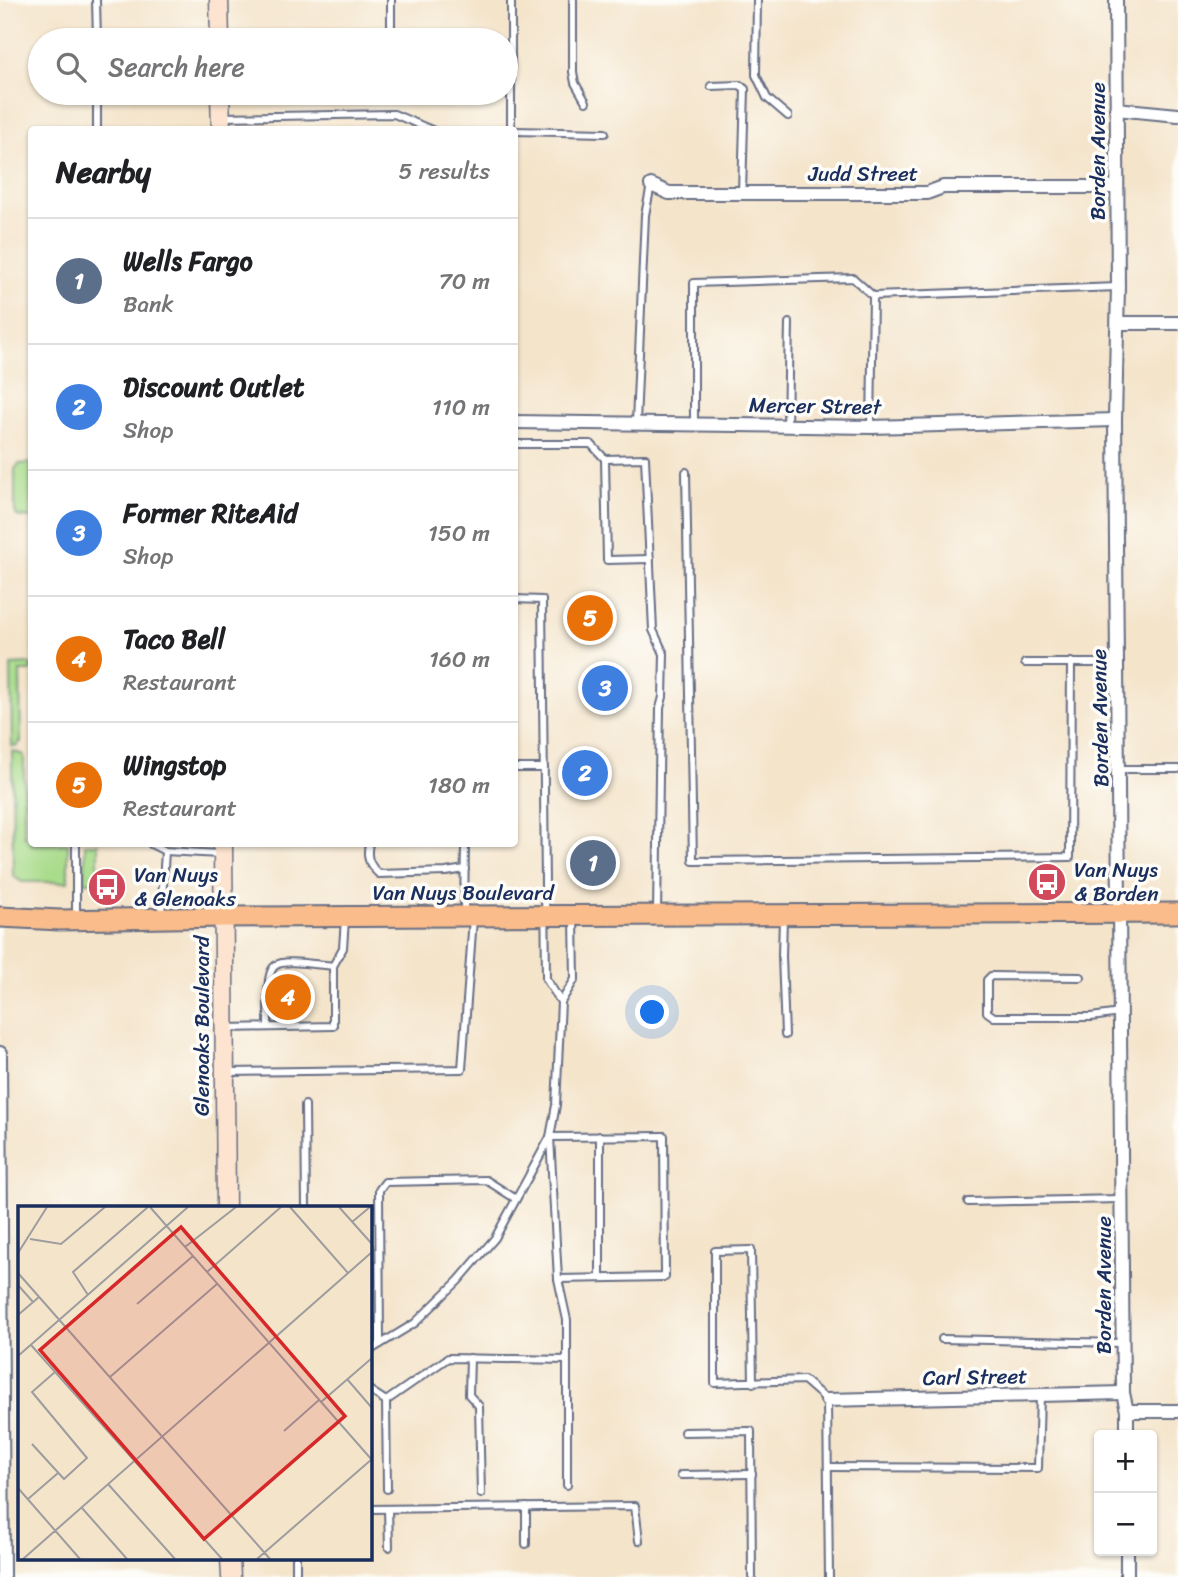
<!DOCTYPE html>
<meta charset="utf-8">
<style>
body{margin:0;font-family:Sriracha,sans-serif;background:#f2f2f2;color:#202124}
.controls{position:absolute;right:21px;bottom:21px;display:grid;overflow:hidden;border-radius:7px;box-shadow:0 2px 5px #0004}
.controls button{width:63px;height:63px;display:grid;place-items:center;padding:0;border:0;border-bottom:2px solid #e0e0e0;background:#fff;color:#202124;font:35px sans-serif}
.you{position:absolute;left:653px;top:1013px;width:24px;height:24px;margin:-18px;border:5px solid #fff;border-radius:50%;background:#1a73e8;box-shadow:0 0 0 10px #1a73e833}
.badge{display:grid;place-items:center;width:46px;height:46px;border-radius:50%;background:#d1495b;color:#fff;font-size:23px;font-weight:700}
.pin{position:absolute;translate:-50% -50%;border:4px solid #fff;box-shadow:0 2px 7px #0006}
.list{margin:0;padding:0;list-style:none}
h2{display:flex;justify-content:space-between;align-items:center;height:91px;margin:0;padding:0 28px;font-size:30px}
h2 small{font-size:23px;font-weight:400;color:#757577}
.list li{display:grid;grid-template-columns:46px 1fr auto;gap:21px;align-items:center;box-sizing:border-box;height:126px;padding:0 28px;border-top:2px solid #e0e0e0}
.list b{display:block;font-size:26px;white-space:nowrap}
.list p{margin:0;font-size:23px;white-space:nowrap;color:#757577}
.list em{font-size:23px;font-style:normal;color:#757577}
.icon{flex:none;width:38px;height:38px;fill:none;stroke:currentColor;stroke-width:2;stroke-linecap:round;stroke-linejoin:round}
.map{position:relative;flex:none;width:1178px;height:1577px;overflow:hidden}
.search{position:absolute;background:#fff;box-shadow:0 2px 5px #0004;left:28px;top:28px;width:490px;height:77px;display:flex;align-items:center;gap:18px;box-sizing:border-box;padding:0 24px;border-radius:38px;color:#757577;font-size:26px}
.panel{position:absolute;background:#fff;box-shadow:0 2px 5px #0004;left:28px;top:126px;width:490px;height:721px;border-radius:7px}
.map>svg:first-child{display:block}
.green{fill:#a9dc8b;stroke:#628674;stroke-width:2}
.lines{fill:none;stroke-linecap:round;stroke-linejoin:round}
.service-casing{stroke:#676e84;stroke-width:10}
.minor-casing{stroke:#676e84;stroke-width:16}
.secondary-casing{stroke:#676e84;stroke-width:21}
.primary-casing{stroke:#676e84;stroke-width:23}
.service{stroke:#fff;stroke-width:6}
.minor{stroke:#fff;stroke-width:12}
.secondary{stroke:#fde4d0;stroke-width:18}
.primary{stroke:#f9bc8a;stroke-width:19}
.labels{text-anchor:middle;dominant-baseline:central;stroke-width:7;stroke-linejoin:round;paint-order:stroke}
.street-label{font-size:21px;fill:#1b2f5e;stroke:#fdfcf7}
.poi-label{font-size:21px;fill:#1b2f5e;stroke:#fdfcf7;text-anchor:start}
.inset-road{fill:none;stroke:#9d9c9f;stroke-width:2}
.view{fill:#d62828;fill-opacity:0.15;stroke:#d62828;stroke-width:3.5}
.inset-edge{fill:none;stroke:#1b2f5e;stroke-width:3.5}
</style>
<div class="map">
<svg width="1178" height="1577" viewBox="0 0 1178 1577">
<rect width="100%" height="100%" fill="#fdfcf7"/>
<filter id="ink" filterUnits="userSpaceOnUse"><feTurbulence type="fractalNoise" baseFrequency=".0143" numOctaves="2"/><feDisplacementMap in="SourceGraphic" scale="14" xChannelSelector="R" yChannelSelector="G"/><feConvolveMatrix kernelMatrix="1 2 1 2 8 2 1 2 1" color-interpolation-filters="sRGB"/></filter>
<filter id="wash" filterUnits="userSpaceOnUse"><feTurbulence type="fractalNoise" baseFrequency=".00686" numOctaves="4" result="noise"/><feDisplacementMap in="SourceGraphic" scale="28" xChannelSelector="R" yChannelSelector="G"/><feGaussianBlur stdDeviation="1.57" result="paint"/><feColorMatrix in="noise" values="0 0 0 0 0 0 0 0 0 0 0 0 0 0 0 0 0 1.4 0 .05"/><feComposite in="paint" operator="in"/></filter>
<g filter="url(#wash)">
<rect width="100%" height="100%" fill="#f4e4ca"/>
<g class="green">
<path d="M31 463V518L17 516 15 511V469L19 464Z"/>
<path d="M31 664V671H20L21 742 18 743V746H12L11 665Z"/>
<path d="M12 751 24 755V837L31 838 32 844H68V882H22L13 876Z"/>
<rect x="85" y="844" width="13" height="38"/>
</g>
</g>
<g filter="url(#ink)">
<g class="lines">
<g class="service-casing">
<g id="service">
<path d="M96 0 97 40"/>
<path d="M573 0V72L575 83 586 102"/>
<path d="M757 0 756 75 767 98 788 116"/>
<path d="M391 40V0"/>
<path d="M711 86 740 85 745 89 742 192"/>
<path d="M97 93V130"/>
<path d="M222 117 394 114 432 130"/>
<path d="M511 130V0"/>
<path d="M514 131 605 133"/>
<path d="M636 423 645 215 651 185"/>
<path d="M694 424V283L853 278 873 296"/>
<path d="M787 426 789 323"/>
<path d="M871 427 873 296 1118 287"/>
<path d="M514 444H591L605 459 645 458 653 630 664 654 663 697 660 708 657 913"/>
<path d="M605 459 607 560 650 559"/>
<path d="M686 472 693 861 1070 857 1071 662"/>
<path d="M514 599 542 600 546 979 561 1002"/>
<path d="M1025 663H1118"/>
<path d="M514 768H544"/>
<path d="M1120 769H1178"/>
<path d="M76 844V917"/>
<path d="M151 844 165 851 220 854"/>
<path d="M369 844C366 857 369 865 379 874L446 872 465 869"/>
<path d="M464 912 465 844"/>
<path d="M161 916 165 851"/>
<path d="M783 917 782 956 785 1035"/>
<path d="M1081 977 991 976 987 980V1012L994 1017H1091L1120 1013"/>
<path d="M268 1027C269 956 261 958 333 966"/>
<path d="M226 1028 333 1026V966L343 948 345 919"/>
<path d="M228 1072 462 1069 473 918"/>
<path d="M305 1105 306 1208"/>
<path d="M600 1136V1278"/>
<path d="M550 1137 664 1136 665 1277 558 1279"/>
<path d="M968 1202 1121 1199"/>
<path d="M942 1339 1122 1343"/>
<path d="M380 1344 379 1190 385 1182 486 1180 516 1199"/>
<path d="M369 1351 415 1323 458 1281 495 1238 549 1139"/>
<path d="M470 1358 469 1395 479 1406 481 1494"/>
<path d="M753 1383 751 1250 715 1251V1383L804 1380 827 1400 829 1577"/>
<path d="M369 1390 386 1401 387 1489"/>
<path d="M386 1401 448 1358 567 1360"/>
<path d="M684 1432 751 1431 752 1577"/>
<path d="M828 1467 1038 1468 1040 1395"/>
<path d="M681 1475 752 1474"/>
<path d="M567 1485V1320L558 1279 550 1137 556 1105 561 1002 575 979 574 919"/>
<path d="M369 1509 635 1506 639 1541"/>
<path d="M388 1509 389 1547"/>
<path d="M526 1544V1507"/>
<path d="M296 1577V1558"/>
</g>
</g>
<g class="minor-casing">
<g id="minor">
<path d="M1116 0 1118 287 1115 420 1123 1393 1127 1411V1435"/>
<path d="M1116 109 1178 115"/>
<path d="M651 185 669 193H927L943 187H1117"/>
<path d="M1118 323H1178"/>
<path d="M514 422 871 427 1115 420"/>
<path d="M0 1053 3 1577"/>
<path d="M827 1400 1123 1393"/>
<path d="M1127 1411H1178"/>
<path d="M1127 1551V1577"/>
</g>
</g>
<g class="secondary-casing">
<g id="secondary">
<path d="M219 0 220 40"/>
<path d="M220 93 221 130"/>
<path d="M223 844 226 1208"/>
<path d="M230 1558 231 1577"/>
</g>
</g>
<g class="primary-casing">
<path id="primary" d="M0 917 60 920 224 917 1178 913"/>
</g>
<use href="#service" class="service"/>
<use href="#minor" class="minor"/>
<use href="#secondary" class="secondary"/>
<use href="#primary" class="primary"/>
</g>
</g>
<defs>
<g id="bus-disc" transform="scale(2.0125)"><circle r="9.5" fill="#d1495b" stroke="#fdfcf7"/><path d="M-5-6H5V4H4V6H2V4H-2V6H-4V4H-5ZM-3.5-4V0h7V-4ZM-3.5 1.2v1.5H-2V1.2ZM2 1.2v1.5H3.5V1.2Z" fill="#fff"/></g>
</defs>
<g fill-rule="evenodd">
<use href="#bus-disc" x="1047" y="882"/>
<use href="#bus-disc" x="107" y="887"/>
</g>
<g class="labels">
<g class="street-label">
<text transform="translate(1098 151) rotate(-90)">Borden Avenue</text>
<text x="863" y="174">Judd Street</text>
<text transform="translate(815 406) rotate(1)">Mercer Street</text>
<text transform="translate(1100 718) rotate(-91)">Borden Avenue</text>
<text x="463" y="893">Van Nuys Boulevard</text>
<text transform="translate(202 1026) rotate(-90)">Glenoaks Boulevard</text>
<text transform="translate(1104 1285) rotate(-90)">Borden Avenue</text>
<text transform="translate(975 1377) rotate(-1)">Carl Street</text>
</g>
<g class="poi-label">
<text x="1074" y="870">Van Nuys<tspan x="1074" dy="24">&amp; Borden</tspan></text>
<text x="134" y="875">Van Nuys<tspan x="134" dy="24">&amp; Glenoaks</tspan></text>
</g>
</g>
<g transform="translate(18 1206)">
<rect width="354" height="354" fill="#f4e4ca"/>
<path class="inset-road" d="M132 1 354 254M272 1 330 67M321 1 354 38M334 16 352 1M12 33 43 38 87 1M167 41 218 1M0 47 29 1M189 66 263 1M0 67 252 353M0 79 15 96M70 89 55 66 130 1M119 98 175 50M0 109 21 91M13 139 204 353M0 150 170 1M92 171 199 78M329 173 354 202M303 196 354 152M266 225 301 194M14 238 46 273 69 252 14 186 37 166M90 278 157 353M0 282 62 353M10 293 40 267M64 302 109 353M5 353 354 46M239 353 354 253"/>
<path class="view" d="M163 21 327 210 186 333 22 144Z"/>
<rect width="354" height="354" class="inset-edge"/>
</g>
</svg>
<div class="controls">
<button>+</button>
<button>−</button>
</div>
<div class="you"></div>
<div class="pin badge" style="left:593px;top:863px;background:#5c6f8a">1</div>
<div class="pin badge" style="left:585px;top:773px;background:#3f7fe0">2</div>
<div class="pin badge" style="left:605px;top:688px;background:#3f7fe0">3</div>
<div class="pin badge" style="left:288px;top:997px;background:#e8710a">4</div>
<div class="pin badge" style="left:590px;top:618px;background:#e8710a">5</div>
<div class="search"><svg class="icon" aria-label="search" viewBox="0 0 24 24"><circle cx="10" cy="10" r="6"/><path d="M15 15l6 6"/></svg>Search here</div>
<section class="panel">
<h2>Nearby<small>5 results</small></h2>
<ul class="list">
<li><span class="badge" style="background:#5c6f8a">1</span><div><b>Wells Fargo</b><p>Bank</p></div><em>70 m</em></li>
<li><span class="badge" style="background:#3f7fe0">2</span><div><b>Discount Outlet</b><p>Shop</p></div><em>110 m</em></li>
<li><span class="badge" style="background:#3f7fe0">3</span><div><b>Former RiteAid</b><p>Shop</p></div><em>150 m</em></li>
<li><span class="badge" style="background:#e8710a">4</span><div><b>Taco Bell</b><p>Restaurant</p></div><em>160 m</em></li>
<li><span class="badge" style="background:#e8710a">5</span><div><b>Wingstop</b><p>Restaurant</p></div><em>180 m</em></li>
</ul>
</section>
</div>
